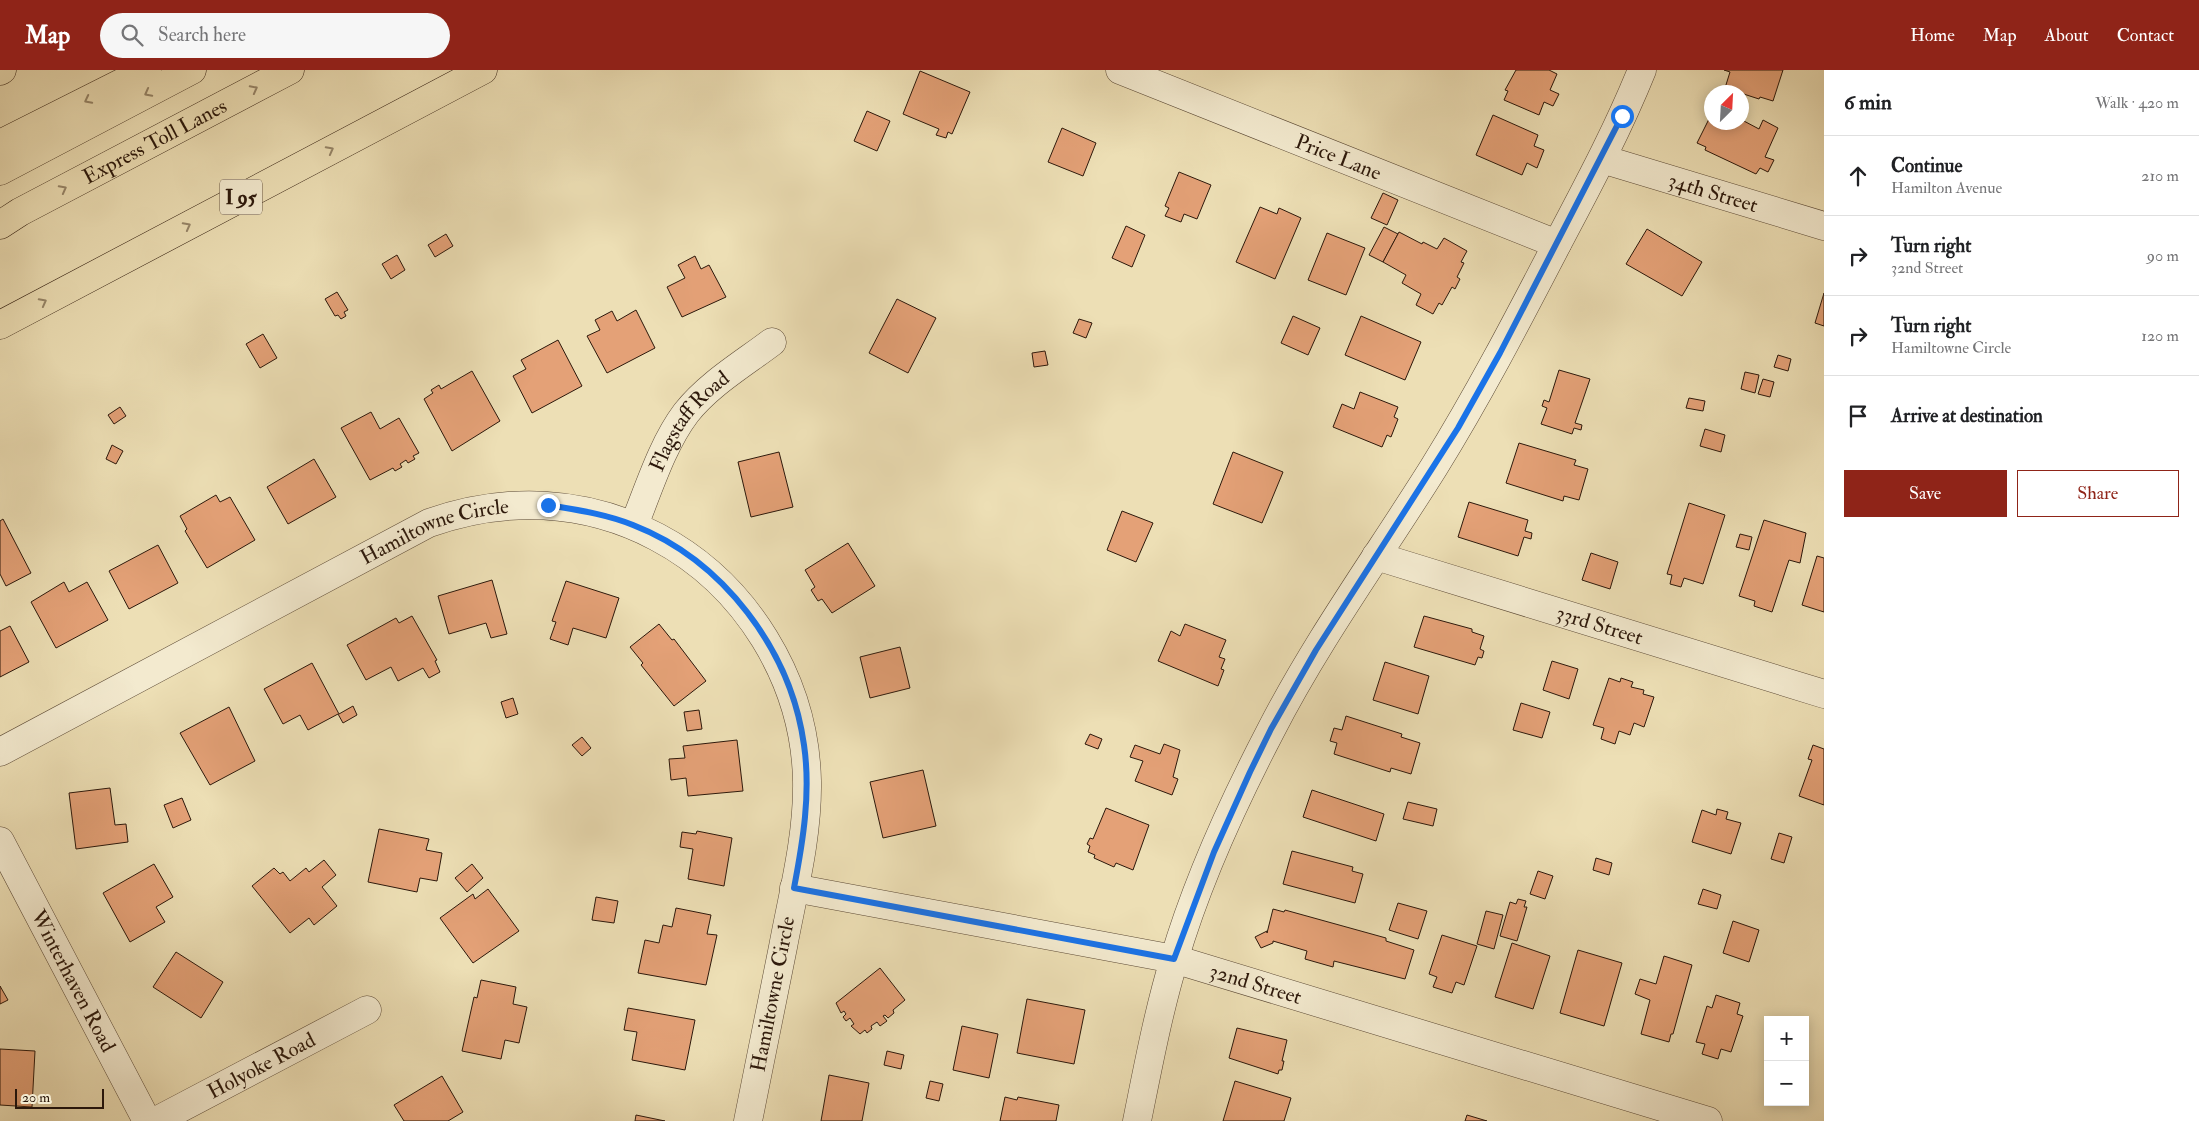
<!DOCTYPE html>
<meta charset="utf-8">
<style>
body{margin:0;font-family:"IM FELL Double Pica",serif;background:#f6f6f6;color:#202124}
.controls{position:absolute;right:15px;bottom:15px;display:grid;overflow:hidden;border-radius:0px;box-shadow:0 2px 12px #0003}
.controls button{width:45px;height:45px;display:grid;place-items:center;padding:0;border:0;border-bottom:1px solid #e0e0e0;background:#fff;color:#202124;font:25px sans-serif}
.compass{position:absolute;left:1704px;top:15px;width:45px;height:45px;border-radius:50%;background:#fff;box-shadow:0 2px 12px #0003;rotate:24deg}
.scale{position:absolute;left:15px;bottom:12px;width:89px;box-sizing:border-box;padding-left:5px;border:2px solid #2c180b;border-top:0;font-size:14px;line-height:18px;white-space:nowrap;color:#2c180b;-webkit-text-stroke:4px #f3eacf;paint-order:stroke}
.stop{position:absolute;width:15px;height:15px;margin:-11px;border:4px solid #1a73e8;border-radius:50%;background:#fff}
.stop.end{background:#1a73e8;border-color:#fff;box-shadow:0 1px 5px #0008}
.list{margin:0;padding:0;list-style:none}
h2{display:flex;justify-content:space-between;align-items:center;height:65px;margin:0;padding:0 20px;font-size:21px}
h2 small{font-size:16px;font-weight:400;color:#757577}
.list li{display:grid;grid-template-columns:32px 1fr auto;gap:15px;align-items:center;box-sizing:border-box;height:80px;padding:0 20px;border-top:1px solid #e0e0e0}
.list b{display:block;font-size:19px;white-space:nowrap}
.list p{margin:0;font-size:16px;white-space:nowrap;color:#757577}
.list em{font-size:16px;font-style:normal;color:#757577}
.actions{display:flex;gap:10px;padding:15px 20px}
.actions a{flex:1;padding:11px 0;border:1px solid #8f2418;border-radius:0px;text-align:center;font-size:18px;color:#8f2418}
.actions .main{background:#8f2418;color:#fff}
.icon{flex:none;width:28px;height:28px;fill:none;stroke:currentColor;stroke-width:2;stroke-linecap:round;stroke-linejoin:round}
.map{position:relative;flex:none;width:1824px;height:1051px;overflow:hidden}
header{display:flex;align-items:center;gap:30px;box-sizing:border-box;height:70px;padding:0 25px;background:#8f2418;color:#fff}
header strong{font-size:24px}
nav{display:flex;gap:28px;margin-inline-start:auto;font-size:18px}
.search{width:350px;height:45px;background:#f6f6f6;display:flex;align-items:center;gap:12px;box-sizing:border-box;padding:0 18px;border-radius:28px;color:#757577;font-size:19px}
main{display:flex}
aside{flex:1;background:#fff}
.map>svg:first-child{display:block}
.building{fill:#e4a177;stroke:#2c180b}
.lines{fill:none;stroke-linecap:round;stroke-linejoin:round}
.minor-casing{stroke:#5c4a36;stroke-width:29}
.tertiary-casing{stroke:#5c4a36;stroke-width:29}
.motorway-casing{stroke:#2c180b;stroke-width:29}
.minor{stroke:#f3eacf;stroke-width:28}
.tertiary{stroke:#f3eacf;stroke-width:28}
.motorway{stroke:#eddfb5;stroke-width:28}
.oneway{stroke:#968568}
.route{stroke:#1a73e8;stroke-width:6}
.labels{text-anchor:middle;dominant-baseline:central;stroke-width:4;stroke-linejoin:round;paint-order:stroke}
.shield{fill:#f3eacf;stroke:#685746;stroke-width:1}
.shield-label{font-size:20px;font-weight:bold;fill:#2c180b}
.street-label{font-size:21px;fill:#2c180b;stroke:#f3eacf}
</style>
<header>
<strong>Map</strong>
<div class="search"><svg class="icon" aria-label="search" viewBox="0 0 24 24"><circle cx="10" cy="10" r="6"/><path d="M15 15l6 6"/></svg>Search here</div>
<nav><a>Home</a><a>Map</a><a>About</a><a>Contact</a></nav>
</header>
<main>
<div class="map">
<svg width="1824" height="1051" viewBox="0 0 1824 1051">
<rect width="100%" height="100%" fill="#eddfb5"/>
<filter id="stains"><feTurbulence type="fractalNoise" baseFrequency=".004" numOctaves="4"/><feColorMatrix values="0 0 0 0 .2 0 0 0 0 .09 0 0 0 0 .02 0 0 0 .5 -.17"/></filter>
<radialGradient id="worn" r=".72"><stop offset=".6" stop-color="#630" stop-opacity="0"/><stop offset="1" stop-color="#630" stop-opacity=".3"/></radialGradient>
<g class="building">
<path d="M1516 0H1549L1557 4 1550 20 1559 24 1553 36 1544 32 1539 45 1504 30 1508 21 1505 20Z"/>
<path d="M1724 0H1783L1773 31 1760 27 1759 29 1725 18 1730 2Z"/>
<path d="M920 1 970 22 952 64 948 62 946 68 936 65 939 59 903 44Z"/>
<path d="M867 41 890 51 877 81 854 71Z"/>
<path d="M1712 43V52H1742V50L1759 59 1763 50 1778 58 1765 87 1774 90 1768 102 1760 98 1756 104 1705 80 1706 77 1697 73Z"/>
<path d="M1493 45 1538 65 1534 76 1544 80 1537 98 1527 93 1522 105 1476 85Z"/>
<path d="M1062 58 1096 73 1083 106 1048 92Z"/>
<path d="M1179 102 1211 115 1197 149 1184 144 1181 152 1165 146 1169 138 1165 136Z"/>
<path d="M1383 123 1398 130 1387 155 1371 148Z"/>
<path d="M1260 137 1277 144 1279 138 1301 148 1275 209 1236 192Z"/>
<path d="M1126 156 1145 165 1132 197 1112 188Z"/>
<path d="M1384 157 1398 164 1383 192 1369 185Z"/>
<path d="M1647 159 1702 192 1682 226 1626 194Z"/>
<path d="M1399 162 1422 174 1423 172 1437 179 1444 168 1467 181 1461 192 1464 193 1457 207 1460 209 1455 219 1452 217 1442 235 1439 233 1433 244 1416 235 1421 224 1402 213 1406 205 1383 192Z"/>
<path d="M1327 163 1365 178 1346 225 1308 210Z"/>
<path d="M446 164 453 176 435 187 428 175Z"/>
<path d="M397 185 405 200 391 209 382 194Z"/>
<path d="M695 186 701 199 709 195 726 227 682 247 667 217 685 208 678 195Z"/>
<path d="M337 222 348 240 344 242 346 246 341 249 338 245 335 246 325 229Z"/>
<path d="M1824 223V256L1815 253Z"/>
<path d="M897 229 936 248 908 303 869 283Z"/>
<path d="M636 240 655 278 607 303 587 266 600 260 595 250 612 241 617 251Z"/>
<path d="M1293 246 1320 258 1308 285 1281 273Z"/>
<path d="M1361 246 1421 272 1405 310 1345 285Z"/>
<path d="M1079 249 1092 253 1086 268 1073 263Z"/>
<path d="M263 264 277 288 260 298 246 274Z"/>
<path d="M558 270 582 316 532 343 513 306 526 299 521 290Z"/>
<path d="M1045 281 1048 295 1034 297 1032 283Z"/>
<path d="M1778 285 1791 289 1788 301 1774 297Z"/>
<path d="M1559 300 1590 309 1575 353 1582 355 1581 360 1574 358 1572 364 1541 354 1547 338 1542 336 1544 330 1549 332Z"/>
<path d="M472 301 500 351 452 381 424 329 433 323 431 320 439 315 441 319Z"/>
<path d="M1745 302 1759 305 1755 323 1741 319Z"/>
<path d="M1763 309 1774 312 1770 327 1758 324Z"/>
<path d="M1360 322 1398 337 1394 347 1398 349 1391 367 1387 365 1382 377 1333 357 1342 334 1354 339Z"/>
<path d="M1689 328 1705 331 1703 341 1686 338Z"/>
<path d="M120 337 126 346 114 354 108 345Z"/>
<path d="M371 342 380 359 399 348 419 383 413 386 415 389 408 393 406 390 400 394 402 397 395 401 393 398 370 410 341 358Z"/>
<path d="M1705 359 1725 365 1721 382 1700 376Z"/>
<path d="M1519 373 1576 390 1574 395 1588 399 1579 430 1564 426 1563 431 1506 413Z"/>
<path d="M112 375 123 381 116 394 106 389Z"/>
<path d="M779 382 793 437 751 447 738 392Z"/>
<path d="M1233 382 1283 402 1262 453 1213 434Z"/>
<path d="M314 389 336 427 288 454 267 417Z"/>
<path d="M216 425 220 432 230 427 255 470 207 498 185 461 187 459 180 446Z"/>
<path d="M1469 432 1528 450 1525 461 1532 463 1531 469 1524 467 1518 486 1458 467Z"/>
<path d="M1689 433 1725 445 1703 514 1684 508 1681 517 1670 514 1672 505 1667 504Z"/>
<path d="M1122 441 1153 453 1136 492 1107 480Z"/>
<path d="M3 449 31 503 6 516 0 504V451Z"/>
<path d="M1764 450 1806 463 1800 493 1789 490 1772 542 1754 536 1755 531 1739 526Z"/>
<path d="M1740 464 1752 467 1749 480 1736 477Z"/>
<path d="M848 473 875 516 832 543 822 529 818 531 811 520 815 517 805 500Z"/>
<path d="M158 475 178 513 129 539 109 501Z"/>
<path d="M1591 483 1618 492 1610 519 1582 510Z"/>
<path d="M1817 486 1824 488V542L1802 535Z"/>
<path d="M492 510 507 564 491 568 486 553 449 564 438 526Z"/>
<path d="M566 511 619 528 606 568 573 558 568 575 550 569 556 552 552 551Z"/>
<path d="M64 512 69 522 87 512 108 550 56 578 31 532Z"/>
<path d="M412 546 437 590 435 591 440 602 429 608 423 598 398 611 391 597 366 610 347 575 396 548 399 553Z"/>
<path d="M1424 546 1472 559V562L1484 566 1480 579 1484 581 1482 588 1478 587 1475 595 1414 577Z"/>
<path d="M659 554 672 570 674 569 706 611 674 636 641 595 643 593 630 577Z"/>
<path d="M1185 554 1226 570 1219 587 1225 589 1221 599 1224 600 1218 616 1158 591 1171 561 1180 566Z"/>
<path d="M10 556 29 592 0 607V561Z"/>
<path d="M900 577 910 618 870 628 860 587Z"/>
<path d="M1552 591 1578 599 1569 629 1543 620Z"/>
<path d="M1385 592 1429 606 1418 644 1373 630Z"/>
<path d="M312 593 339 644 353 636 357 645 343 653 338 644 308 660 300 645 283 654 264 619Z"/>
<path d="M1609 608 1620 612 1621 608 1633 612 1631 617 1644 620 1643 624 1654 627 1644 657 1634 653 1630 665 1619 661 1615 674 1601 669 1604 658 1593 655Z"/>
<path d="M513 628 518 644 506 648 501 632Z"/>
<path d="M1521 633 1550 642 1542 668 1513 660Z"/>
<path d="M229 637 255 691 210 715 180 663Z"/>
<path d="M699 640 702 659 687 661 684 642Z"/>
<path d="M1346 646 1402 664 1401 667 1420 673 1411 704 1391 698 1390 702 1334 684 1337 673 1330 671 1334 658 1342 660Z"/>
<path d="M1090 664 1102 669 1098 679 1085 674Z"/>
<path d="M582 667 591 678 582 686 572 675Z"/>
<path d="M737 670 743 721 688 726 686 708 671 710 669 689 685 688 683 676Z"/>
<path d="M1164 674 1180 680 1173 707 1178 709 1172 725 1135 711 1143 691 1130 687 1135 675 1160 684Z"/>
<path d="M1813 675 1824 679V735L1799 726 1812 690 1808 689Z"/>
<path d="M923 700 936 756 883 768 870 712Z"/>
<path d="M110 718 115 755 126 754 128 772 76 779 69 723Z"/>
<path d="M1312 720 1384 744 1376 771 1303 747Z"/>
<path d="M182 728 191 750 173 758 164 735Z"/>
<path d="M1408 732 1437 739 1433 756 1403 749Z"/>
<path d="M1106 738 1149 755 1133 800 1116 793 1114 797 1094 788 1095 785 1088 782 1090 776 1087 774 1090 768 1093 769Z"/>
<path d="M1717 739 1728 742 1726 749 1741 753 1731 784 1692 772 1702 740 1716 745Z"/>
<path d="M379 759 429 769 426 780 442 783 437 811 420 808 417 822 368 812Z"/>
<path d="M697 761 732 768 724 816 688 809 693 779 680 777 682 762 696 764Z"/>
<path d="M1779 763 1792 767 1784 793 1771 789Z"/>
<path d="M1292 781 1353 797 1352 801 1363 804 1355 833 1283 814Z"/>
<path d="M1596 788 1612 793 1609 805 1593 800Z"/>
<path d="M324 790 336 805 322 817 337 836 314 855 309 848 290 863 252 816 274 798 280 804 283 802 290 811 306 798 309 802Z"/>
<path d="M154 794 173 827 156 837 165 852 130 872 103 823Z"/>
<path d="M472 794 483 808 467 822 455 808Z"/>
<path d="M1538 801 1553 806 1545 829 1530 824Z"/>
<path d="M488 819 519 861 473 893 440 848 473 824 475 829Z"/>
<path d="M1703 819 1721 825 1717 839 1698 834Z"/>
<path d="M596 827 618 831 614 853 592 850Z"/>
<path d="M1518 829 1526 831 1524 837H1527L1517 871 1500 866 1510 832 1516 834Z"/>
<path d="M1398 833 1427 841 1418 869 1389 860Z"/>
<path d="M676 838 711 845 707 864 717 865 706 915 638 903 645 870 659 873 663 855 672 857Z"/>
<path d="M1273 839 1284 842 1285 840 1386 868V871L1414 880 1405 909 1334 891 1333 897 1305 889 1307 881 1273 871V873L1261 878 1255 867 1267 861V863Z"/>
<path d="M1486 841 1503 845 1494 879 1477 874Z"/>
<path d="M1733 851 1759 860 1749 892 1723 883Z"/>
<path d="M1442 865 1477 876 1464 915 1456 912 1452 923 1433 917 1437 907 1429 904Z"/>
<path d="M1512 873 1550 886 1533 939 1495 927Z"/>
<path d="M1578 880 1622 893 1604 956 1560 943Z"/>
<path d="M176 882 223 912 201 948 153 917Z"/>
<path d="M1664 886 1692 895 1673 964H1671L1669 972 1641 964 1650 930 1635 924 1640 909 1656 914Z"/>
<path d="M880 898 905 930 893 940 894 943 888 948 885 945 883 946 887 951 880 956 877 952 871 956 872 959 867 963 865 960 860 964 851 956 854 954 850 948 846 951 843 947 846 944 844 941 841 943 836 933Z"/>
<path d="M481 910 516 917 513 934 527 937 519 973 505 970 501 989 462 981 474 927 477 928Z"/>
<path d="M0 916 8 930 0 934Z"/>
<path d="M1716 925 1740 933 1737 944 1743 946 1731 982 1721 979 1718 989 1702 984 1705 974 1696 972 1707 936 1712 938Z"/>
<path d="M1027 929 1085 940 1074 994 1017 983Z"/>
<path d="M628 938 695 950 685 1000 632 990 637 962 624 960Z"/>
<path d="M962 956 998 964 989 1008 953 1000Z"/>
<path d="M1237 958 1287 970 1282 991H1284L1282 1000H1279L1278 1004 1229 988Z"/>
<path d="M0 979 35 981 32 1037 0 1035Z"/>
<path d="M887 981 904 985 901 999 884 995Z"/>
<path d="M829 1005 869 1013 862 1051H821Z"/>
<path d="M442 1006 463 1042 448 1051H404L394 1035Z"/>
<path d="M930 1011 943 1014 939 1031 926 1028Z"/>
<path d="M1235 1011 1291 1028 1284 1051H1223Z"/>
<path d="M1005 1027 1017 1030 1018 1027 1059 1035 1056 1051H1000Z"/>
<path d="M636 1045 665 1051H635Z"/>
<path d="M1467 1045 1487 1051H1465Z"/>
</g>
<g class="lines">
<g class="minor-casing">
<g id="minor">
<path id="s1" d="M1120 0 1557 174"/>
<path id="s2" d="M1602 89 1824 156"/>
<path id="s3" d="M634 455C649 418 662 375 686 343 709 314 743 294 772 272"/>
<path id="s4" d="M1376 486 1824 624"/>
<path id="s5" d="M0 682 429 453C505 426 585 429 657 467 746 514 805 610 807 711 808 767 793 823 783 877 771 935 760 993 748 1051"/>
<path id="s6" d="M0 771 147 1051"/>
<path id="s7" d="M794 818 1174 889 1708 1051"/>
<path id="s8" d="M156 1051 367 940"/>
</g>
</g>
<g class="tertiary-casing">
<path id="tertiary" d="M1137 1051C1148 997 1158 943 1174 890 1197 811 1232 735 1270 662 1317 570 1379 485 1434 397 1478 326 1516 253 1554 180 1585 121 1617 62 1642 0"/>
</g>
<g class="motorway-casing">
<g id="motorway">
<path d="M0 1 2 0"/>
<path d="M0 74 147 0"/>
<path d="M0 101 192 0"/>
<path id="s9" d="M0 155 20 142 290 0"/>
<path d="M0 255 483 0"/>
</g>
</g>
<use href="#minor" class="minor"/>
<use href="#tertiary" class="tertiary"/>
<use href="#motorway" class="motorway"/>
</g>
<defs><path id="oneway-chevron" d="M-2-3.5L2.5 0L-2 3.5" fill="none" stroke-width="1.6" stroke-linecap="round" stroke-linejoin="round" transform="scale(1.25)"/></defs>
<g class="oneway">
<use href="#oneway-chevron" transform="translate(254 19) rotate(-28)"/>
<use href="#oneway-chevron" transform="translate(148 23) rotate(152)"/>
<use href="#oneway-chevron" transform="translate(88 30) rotate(153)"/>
<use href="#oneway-chevron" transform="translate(330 80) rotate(-28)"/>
<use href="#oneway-chevron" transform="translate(63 119) rotate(-28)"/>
<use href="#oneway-chevron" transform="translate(187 156) rotate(-28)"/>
<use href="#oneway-chevron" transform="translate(43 232) rotate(-28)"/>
</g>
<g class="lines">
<path class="route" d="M548 435C577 440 606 444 633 455 723 490 791 580 804 675 811 723 803 771 794 818L1174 889 1214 782 1250 702 1271 659 1316 580 1458 358 1500 283 1622 46"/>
</g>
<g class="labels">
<rect class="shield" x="220" y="109.5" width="42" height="35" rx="4"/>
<g class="shield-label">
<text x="241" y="127">I 95</text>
</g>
<g class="street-label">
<text stroke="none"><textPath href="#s9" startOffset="176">Express Toll Lanes</textPath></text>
<text stroke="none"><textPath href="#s1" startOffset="235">Price Lane</textPath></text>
<text stroke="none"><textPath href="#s2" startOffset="116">34th Street</textPath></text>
<text stroke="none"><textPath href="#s3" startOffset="119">Flagstaff Road</textPath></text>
<text stroke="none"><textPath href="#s5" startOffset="489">Hamiltowne Circle</textPath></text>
<text stroke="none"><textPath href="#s4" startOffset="234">33rd Street</textPath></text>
<text stroke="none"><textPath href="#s6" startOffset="158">Winterhaven Road</textPath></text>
<text stroke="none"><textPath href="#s7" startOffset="472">32nd Street</textPath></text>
<text transform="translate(773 924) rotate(-79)">Hamiltowne Circle</text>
<text stroke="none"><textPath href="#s8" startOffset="119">Holyoke Road</textPath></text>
</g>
</g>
<rect width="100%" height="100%" filter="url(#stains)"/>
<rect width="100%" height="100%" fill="url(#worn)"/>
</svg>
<div class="controls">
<button>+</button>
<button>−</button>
</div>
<svg class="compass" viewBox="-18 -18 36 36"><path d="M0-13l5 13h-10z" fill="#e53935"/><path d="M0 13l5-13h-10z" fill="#757577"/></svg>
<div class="scale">20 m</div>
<div class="stop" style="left:1622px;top:46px"></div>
<div class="stop end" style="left:548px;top:435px"></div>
</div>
<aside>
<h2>6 min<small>Walk · 420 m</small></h2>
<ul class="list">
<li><svg class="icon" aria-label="ahead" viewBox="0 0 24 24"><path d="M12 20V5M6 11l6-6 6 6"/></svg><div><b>Continue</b><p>Hamilton Avenue</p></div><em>210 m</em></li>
<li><svg class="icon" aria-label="right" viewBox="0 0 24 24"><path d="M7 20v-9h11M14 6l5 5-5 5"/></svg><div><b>Turn right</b><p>32nd Street</p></div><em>90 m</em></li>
<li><svg class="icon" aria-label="right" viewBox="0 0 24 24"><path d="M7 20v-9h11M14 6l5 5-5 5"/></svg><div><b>Turn right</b><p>Hamiltowne Circle</p></div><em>120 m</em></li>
<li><svg class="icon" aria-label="arrive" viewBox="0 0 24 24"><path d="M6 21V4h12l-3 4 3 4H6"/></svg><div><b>Arrive at destination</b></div></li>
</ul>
<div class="actions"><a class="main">Save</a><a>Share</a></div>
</aside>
</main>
